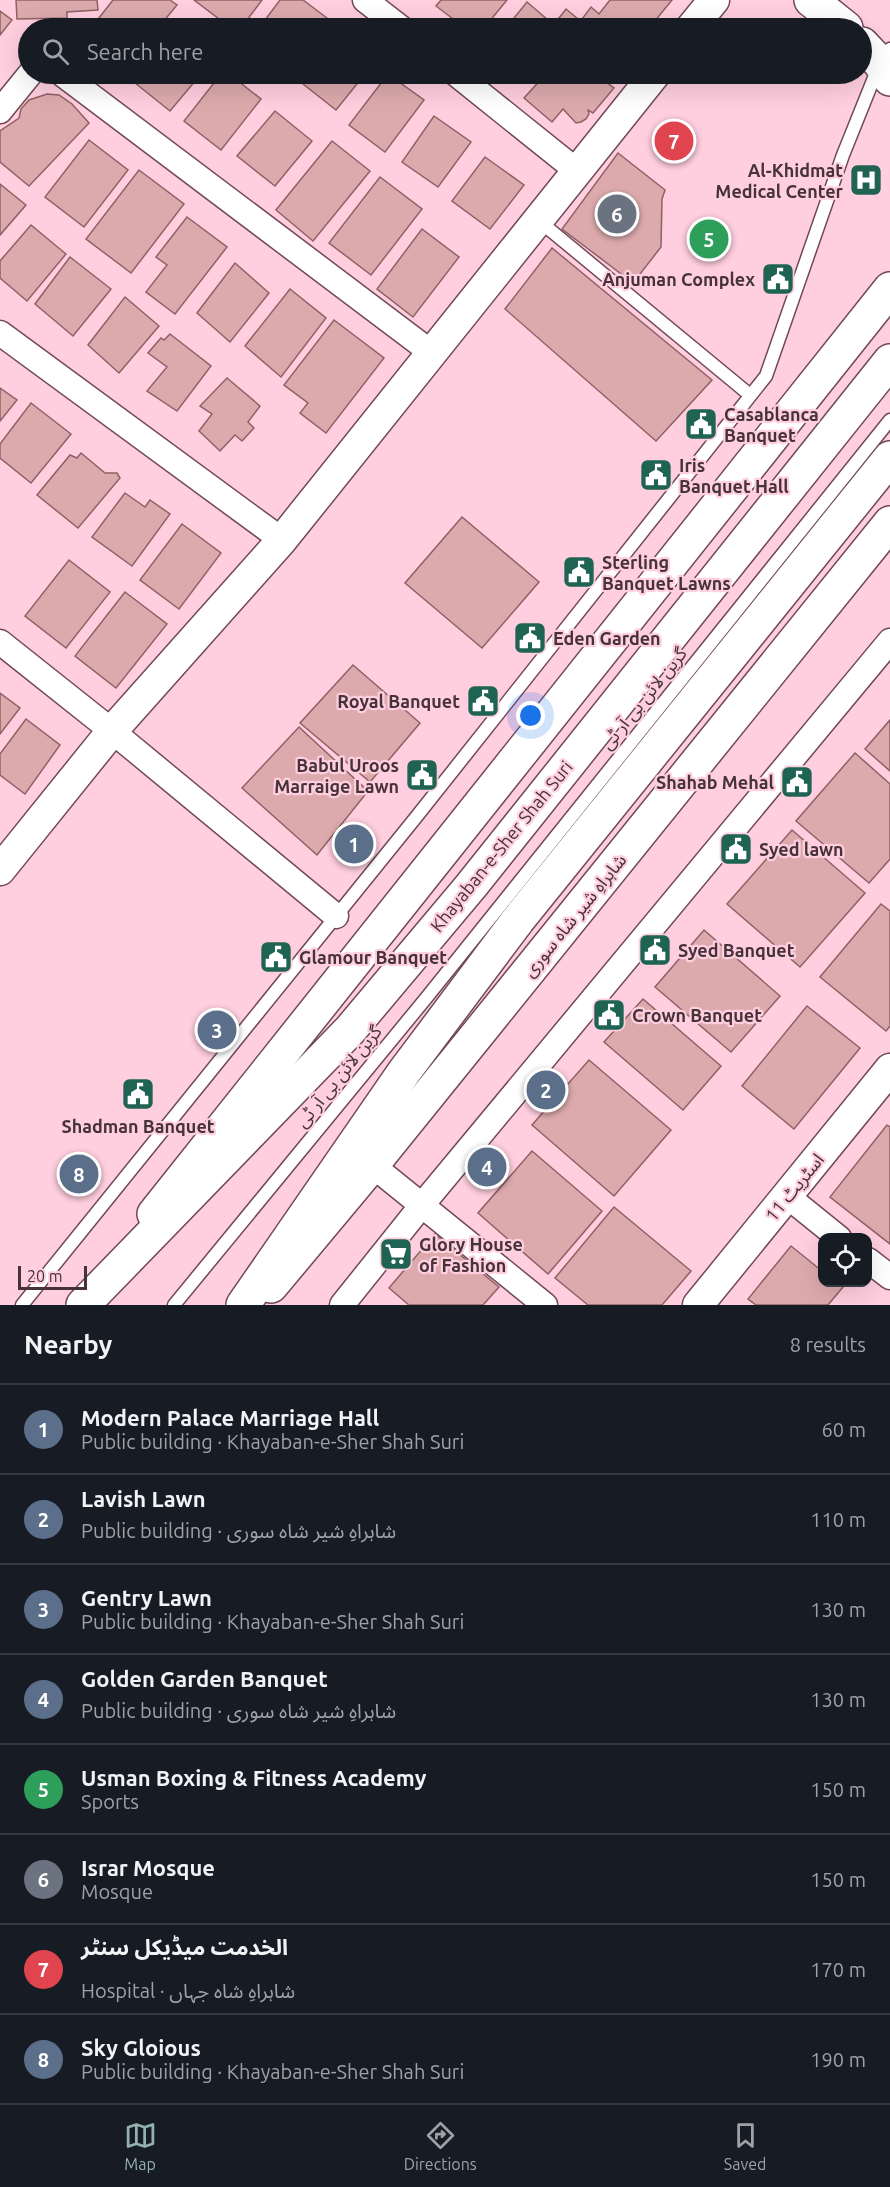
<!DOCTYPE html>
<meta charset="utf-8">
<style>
body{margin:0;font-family:Ubuntu,"Noto Sans Arabic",sans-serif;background:#242831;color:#f1f3f6}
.controls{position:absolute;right:18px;bottom:18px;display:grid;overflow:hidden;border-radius:12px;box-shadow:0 6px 24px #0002}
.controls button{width:54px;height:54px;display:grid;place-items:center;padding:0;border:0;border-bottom:2px solid #363941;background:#171b24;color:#f1f3f6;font:30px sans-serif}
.scale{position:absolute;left:18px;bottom:15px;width:69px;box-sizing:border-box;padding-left:6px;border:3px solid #46333a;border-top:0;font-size:16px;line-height:21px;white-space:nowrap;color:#46333a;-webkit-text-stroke:4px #ffcedf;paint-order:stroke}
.you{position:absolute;left:531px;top:716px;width:21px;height:21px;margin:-15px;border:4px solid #fff;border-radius:50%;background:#1a73e8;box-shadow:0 0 0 9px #1a73e833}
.badge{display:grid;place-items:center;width:39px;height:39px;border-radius:50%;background:#92b2ad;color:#fff;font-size:20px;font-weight:700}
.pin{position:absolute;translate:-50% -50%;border:3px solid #fff;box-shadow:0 2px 6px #0006}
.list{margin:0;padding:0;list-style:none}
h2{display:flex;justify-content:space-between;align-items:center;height:78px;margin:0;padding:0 24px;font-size:26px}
h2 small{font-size:20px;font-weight:400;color:#9ea1a6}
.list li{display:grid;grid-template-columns:39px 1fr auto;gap:18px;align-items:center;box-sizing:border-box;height:90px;padding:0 24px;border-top:2px solid #363941}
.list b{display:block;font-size:22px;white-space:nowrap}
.list p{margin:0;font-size:20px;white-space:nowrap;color:#9ea1a6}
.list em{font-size:20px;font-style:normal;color:#9ea1a6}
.icon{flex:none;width:33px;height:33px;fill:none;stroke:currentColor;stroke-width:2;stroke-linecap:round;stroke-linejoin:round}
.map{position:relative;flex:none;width:890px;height:1305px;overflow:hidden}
.search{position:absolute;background:#171b24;box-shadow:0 6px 24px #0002;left:18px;right:18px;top:18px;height:66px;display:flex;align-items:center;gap:15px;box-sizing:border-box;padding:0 21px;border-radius:33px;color:#9ea1a6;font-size:22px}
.sheet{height:798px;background:#171b24}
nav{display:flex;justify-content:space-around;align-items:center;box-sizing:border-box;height:84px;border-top:2px solid #363941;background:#171b24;font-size:16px;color:#9ea1a6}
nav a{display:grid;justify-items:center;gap:3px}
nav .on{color:#92b2ad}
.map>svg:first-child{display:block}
.building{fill:#dcaaad;stroke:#8f6165;stroke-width:1.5}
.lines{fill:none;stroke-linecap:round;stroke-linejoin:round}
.service-casing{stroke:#714858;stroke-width:15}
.minor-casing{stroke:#714858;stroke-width:27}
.tertiary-casing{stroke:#714858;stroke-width:33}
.secondary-casing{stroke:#714858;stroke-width:36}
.primary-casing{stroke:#714858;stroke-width:36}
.service{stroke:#fff;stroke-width:12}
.minor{stroke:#fff;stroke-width:24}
.tertiary{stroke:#fff;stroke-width:30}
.secondary{stroke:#fff;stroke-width:33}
.primary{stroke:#fff;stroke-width:33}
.labels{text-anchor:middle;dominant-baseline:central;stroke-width:4.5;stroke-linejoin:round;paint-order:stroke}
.poi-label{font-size:18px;font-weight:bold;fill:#46333a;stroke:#ffcedf;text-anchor:start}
.street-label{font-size:18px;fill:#46333a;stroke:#ffcedf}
</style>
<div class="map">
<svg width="890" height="1305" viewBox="0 0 890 1305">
<rect width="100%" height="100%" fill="#ffcedf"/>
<g class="building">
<path d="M16 0H97L98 10 67 12V18L17 19Z"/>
<path d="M113 0H170L177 5 158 28H91Z"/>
<path d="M194 0H262L241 28H231Z"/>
<path d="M280 0H303L327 18 318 28H259Z"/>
<path d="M441 0H507L484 28H465L436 6Z"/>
<path d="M610 0H672L650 27 652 28H593L582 19 591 7 599 14Z"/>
<path d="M527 2 555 26 553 28H506Z"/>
<path d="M566 9 578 19 570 28 559 18Z"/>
<path d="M0 11 12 20 0 35Z"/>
<path d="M142 74H201L170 111 135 83Z"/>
<path d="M221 74H229L261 99 221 150 184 121Z"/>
<path d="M312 74H365L336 110 303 84Z"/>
<path d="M388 74 424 100 385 152 349 125Z"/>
<path d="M546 74H595L614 88 593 113 588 110 589 114 586 119 581 122 576 123 563 109 552 122 524 98Z"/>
<path d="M47 94 59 95 72 104 89 123 29 186 0 162V131L19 118 21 109 29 100Z"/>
<path d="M275 111 312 141 275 186 237 156Z"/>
<path d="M434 116 471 142 438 187 402 162Z"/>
<path d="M89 140 128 170 84 227 45 197Z"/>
<path d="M332 141 370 171 313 241 276 210Z"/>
<path d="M618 153 665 190 662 199 661 247 633 283 562 229Z"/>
<path d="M485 157 524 185 490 229 452 201Z"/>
<path d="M139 170 184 204 131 273 86 239Z"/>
<path d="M380 177 422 209 371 275 329 243Z"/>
<path d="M0 184 26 205 0 235Z"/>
<path d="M187 217 227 247 175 314 146 292 167 265 156 257Z"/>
<path d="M31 225 66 254 27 301 0 278V261Z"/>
<path d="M422 229 459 257 413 317 377 289Z"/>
<path d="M552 248 712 380 656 441 505 309Z"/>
<path d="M70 257 111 289 73 336 35 304Z"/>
<path d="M235 263 269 293 230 342 197 313Z"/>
<path d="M290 289 326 318 281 377 245 346Z"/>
<path d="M125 297 159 326 119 373 88 345Z"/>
<path d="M334 320 384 358 326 433 300 413 308 403 284 385Z"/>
<path d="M170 334 211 366 177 411 147 391 167 367 148 353 161 338 164 340Z"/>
<path d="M227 378 260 406 248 422 254 428 242 441 235 435 220 451 199 431 212 414 200 406Z"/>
<path d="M0 388 17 400 0 421Z"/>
<path d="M31 403 71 434 31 483 0 458V444Z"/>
<path d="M81 453 105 473H117L120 478 78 528 37 495 70 455 77 458Z"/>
<path d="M125 493 145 507 150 500 170 514 132 566 92 537Z"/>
<path d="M462 517 539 582 482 648 405 583Z"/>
<path d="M182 524 221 553 179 609 140 580Z"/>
<path d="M69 560 110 592 66 648 25 616Z"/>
<path d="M125 592 167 624 116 688 75 656Z"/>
<path d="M353 665 420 723 370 782 300 723Z"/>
<path d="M0 693 20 708 0 734Z"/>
<path d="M26 719 60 745 25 794 0 775V754Z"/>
<path d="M890 720V771L865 749Z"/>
<path d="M299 727 368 791 317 855 242 788Z"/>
<path d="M855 753 890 784V859L869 883 796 821Z"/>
<path d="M792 830 865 893 800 967 727 904Z"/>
<path d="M881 904 890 911V1026L886 1031 820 977Z"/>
<path d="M704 930 780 996 731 1052 655 987Z"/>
<path d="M643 999 721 1066 683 1110 604 1042Z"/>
<path d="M807 1006 860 1048 794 1129 742 1086Z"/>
<path d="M589 1060 671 1130 614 1196 532 1125Z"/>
<path d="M887 1125 890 1127V1244L830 1197Z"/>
<path d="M532 1151 602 1211 548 1274 478 1213Z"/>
<path d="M614 1207 691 1271 662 1305H588L555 1278Z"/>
<path d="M435 1234 499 1287 483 1305H409L389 1288Z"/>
<path d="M791 1246 822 1271V1282H837L843 1287 828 1305H756L748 1299Z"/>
</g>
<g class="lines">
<g class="service-casing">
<g id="service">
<path d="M538 220 750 395"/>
<path d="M22 1305 417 816 766 376 843 155 880 63 890 49"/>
<path d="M174 1305 427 997 890 420"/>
</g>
</g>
<g class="minor-casing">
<g id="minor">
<path d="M365 0 401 28"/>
<path d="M62 74 432 353"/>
<path d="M456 74 577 171"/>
<path d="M0 111 30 74"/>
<path d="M0 333 282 540"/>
<path d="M0 642 112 731 336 916"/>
<path d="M372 1165 545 1305"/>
<path d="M787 1196 839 1238"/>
<path d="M868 1260 890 1277"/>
<path d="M342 1305 422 1205 890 641"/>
</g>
</g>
<g class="tertiary-casing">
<g id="tertiary">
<path d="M691 28 714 0"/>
<path d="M0 870 112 731 282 540 655 74"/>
<path d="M698 1305 890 1069"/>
</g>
</g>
<g class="secondary-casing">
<g id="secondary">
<path d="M811 0 846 28"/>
<path d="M862 44 880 63 890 79"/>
<path d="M154 1214 890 289"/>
<path d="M271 1286 372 1165 890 523"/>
</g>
</g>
<g class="primary-casing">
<g id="primary">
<path d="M83 1305 350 1030 471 886 890 361"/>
<path d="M243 1305 404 1072 518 920 890 458"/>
</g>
</g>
<use href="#service" class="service"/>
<use href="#minor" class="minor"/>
<use href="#tertiary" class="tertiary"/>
<use href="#secondary" class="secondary"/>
<use href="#primary" class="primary"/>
</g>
<defs>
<g id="hospital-square" transform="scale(1.725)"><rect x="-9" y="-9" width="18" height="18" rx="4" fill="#1f6353" stroke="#ffcedf"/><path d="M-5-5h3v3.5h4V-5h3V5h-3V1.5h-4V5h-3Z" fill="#fff"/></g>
<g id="civic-square" transform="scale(1.725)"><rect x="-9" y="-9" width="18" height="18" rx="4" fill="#1f6353" stroke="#ffcedf"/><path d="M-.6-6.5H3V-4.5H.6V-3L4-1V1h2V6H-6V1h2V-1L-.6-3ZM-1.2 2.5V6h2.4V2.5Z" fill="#fff"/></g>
<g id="supermarket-square" transform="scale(1.725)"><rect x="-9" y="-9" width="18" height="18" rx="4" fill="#1f6353" stroke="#ffcedf"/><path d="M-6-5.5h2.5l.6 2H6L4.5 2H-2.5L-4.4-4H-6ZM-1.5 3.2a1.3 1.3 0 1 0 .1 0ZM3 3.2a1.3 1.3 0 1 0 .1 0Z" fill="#fff"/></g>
</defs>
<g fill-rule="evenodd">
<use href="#hospital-square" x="866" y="180"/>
<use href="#civic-square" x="778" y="279"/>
<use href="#civic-square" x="701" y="424"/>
<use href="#civic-square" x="656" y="475"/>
<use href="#civic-square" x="579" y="572"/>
<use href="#civic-square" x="530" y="638"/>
<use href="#civic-square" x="483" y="701"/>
<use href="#civic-square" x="422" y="775"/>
<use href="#civic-square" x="797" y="782"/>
<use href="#civic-square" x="736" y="849"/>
<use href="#civic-square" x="655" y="950"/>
<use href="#civic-square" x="276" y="957"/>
<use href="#civic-square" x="609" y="1015"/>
<use href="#civic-square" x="138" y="1094"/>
<use href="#supermarket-square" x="396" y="1254"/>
</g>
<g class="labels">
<g class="poi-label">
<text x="843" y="170" text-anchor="end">Al-Khidmat<tspan x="843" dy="21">Medical Center</tspan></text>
<text x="755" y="279" text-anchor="end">Anjuman Complex</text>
<text x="724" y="414">Casablanca<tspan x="724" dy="21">Banquet</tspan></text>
<text x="679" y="465">Iris<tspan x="679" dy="21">Banquet Hall</tspan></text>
<text x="602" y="562">Sterling<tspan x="602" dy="21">Banquet Lawns</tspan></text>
<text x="553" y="638">Eden Garden</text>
<text x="460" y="701" text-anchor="end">Royal Banquet</text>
<text x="399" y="765" text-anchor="end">Babul Uroos<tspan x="399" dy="21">Marraige Lawn</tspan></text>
<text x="774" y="782" text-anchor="end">Shahab Mehal</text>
<text x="759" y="849">Syed lawn</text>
<text x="678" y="950">Syed Banquet</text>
<text x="299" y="957">Glamour Banquet</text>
<text x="632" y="1015">Crown Banquet</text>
<text x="138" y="1126" text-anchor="middle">Shadman Banquet</text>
<text x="419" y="1244">Glory House<tspan x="419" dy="21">of Fashion</tspan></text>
</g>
<g class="street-label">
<text transform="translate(643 698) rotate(-51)">گرین لائن بی آر ٹی</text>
<text transform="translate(501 846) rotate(-51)">Khayaban-e-Sher Shah Suri</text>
<text transform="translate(574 915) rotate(-51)">شاہراہِ شیر شاہ سوری</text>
<text transform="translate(338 1076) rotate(-51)">گرین لائن بی آر ٹی</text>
<text transform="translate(794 1187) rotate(-51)">اسٹریٹ 11</text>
</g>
</g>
</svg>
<div class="controls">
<button><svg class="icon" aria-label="locate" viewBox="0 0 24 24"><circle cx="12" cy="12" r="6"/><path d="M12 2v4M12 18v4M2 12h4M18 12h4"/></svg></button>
</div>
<div class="scale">20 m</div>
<div class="you"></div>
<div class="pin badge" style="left:354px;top:844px;background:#5c6f8a">1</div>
<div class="pin badge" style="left:546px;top:1090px;background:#5c6f8a">2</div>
<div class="pin badge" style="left:217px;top:1030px;background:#5c6f8a">3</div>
<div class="pin badge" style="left:487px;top:1167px;background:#5c6f8a">4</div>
<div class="pin badge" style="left:709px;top:239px;background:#2e9e5b">5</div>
<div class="pin badge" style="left:617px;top:214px;background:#6b7280">6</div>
<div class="pin badge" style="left:674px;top:141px;background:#e0444e">7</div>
<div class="pin badge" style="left:79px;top:1174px;background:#5c6f8a">8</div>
<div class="search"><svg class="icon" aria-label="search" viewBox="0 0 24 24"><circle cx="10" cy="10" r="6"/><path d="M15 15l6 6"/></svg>Search here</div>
</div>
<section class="sheet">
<h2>Nearby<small>8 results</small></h2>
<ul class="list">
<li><span class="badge" style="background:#5c6f8a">1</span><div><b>Modern Palace Marriage Hall</b><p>Public building · Khayaban-e-Sher Shah Suri</p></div><em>60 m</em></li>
<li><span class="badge" style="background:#5c6f8a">2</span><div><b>Lavish Lawn</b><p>Public building · شاہراہِ شیر شاہ سوری</p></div><em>110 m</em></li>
<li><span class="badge" style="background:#5c6f8a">3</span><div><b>Gentry Lawn</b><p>Public building · Khayaban-e-Sher Shah Suri</p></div><em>130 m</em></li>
<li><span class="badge" style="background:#5c6f8a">4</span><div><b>Golden Garden Banquet</b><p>Public building · شاہراہِ شیر شاہ سوری</p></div><em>130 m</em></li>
<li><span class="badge" style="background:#2e9e5b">5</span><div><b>Usman Boxing &amp; Fitness Academy</b><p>Sports</p></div><em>150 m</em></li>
<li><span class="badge" style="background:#6b7280">6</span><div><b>Israr Mosque</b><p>Mosque</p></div><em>150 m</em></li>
<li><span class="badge" style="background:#e0444e">7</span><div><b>الخدمت میڈیکل سنٹر</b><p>Hospital · شاہراہِ شاہ جہاں</p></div><em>170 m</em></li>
<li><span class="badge" style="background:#5c6f8a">8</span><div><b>Sky Gloious</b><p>Public building · Khayaban-e-Sher Shah Suri</p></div><em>190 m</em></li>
</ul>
</section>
<nav>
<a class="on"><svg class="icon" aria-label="map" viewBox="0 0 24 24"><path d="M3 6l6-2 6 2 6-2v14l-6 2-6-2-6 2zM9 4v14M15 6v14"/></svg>Map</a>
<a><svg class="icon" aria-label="directions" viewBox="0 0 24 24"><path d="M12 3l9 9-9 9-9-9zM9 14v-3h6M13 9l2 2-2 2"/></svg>Directions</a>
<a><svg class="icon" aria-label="saved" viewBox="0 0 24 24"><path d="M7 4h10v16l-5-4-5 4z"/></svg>Saved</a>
</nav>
